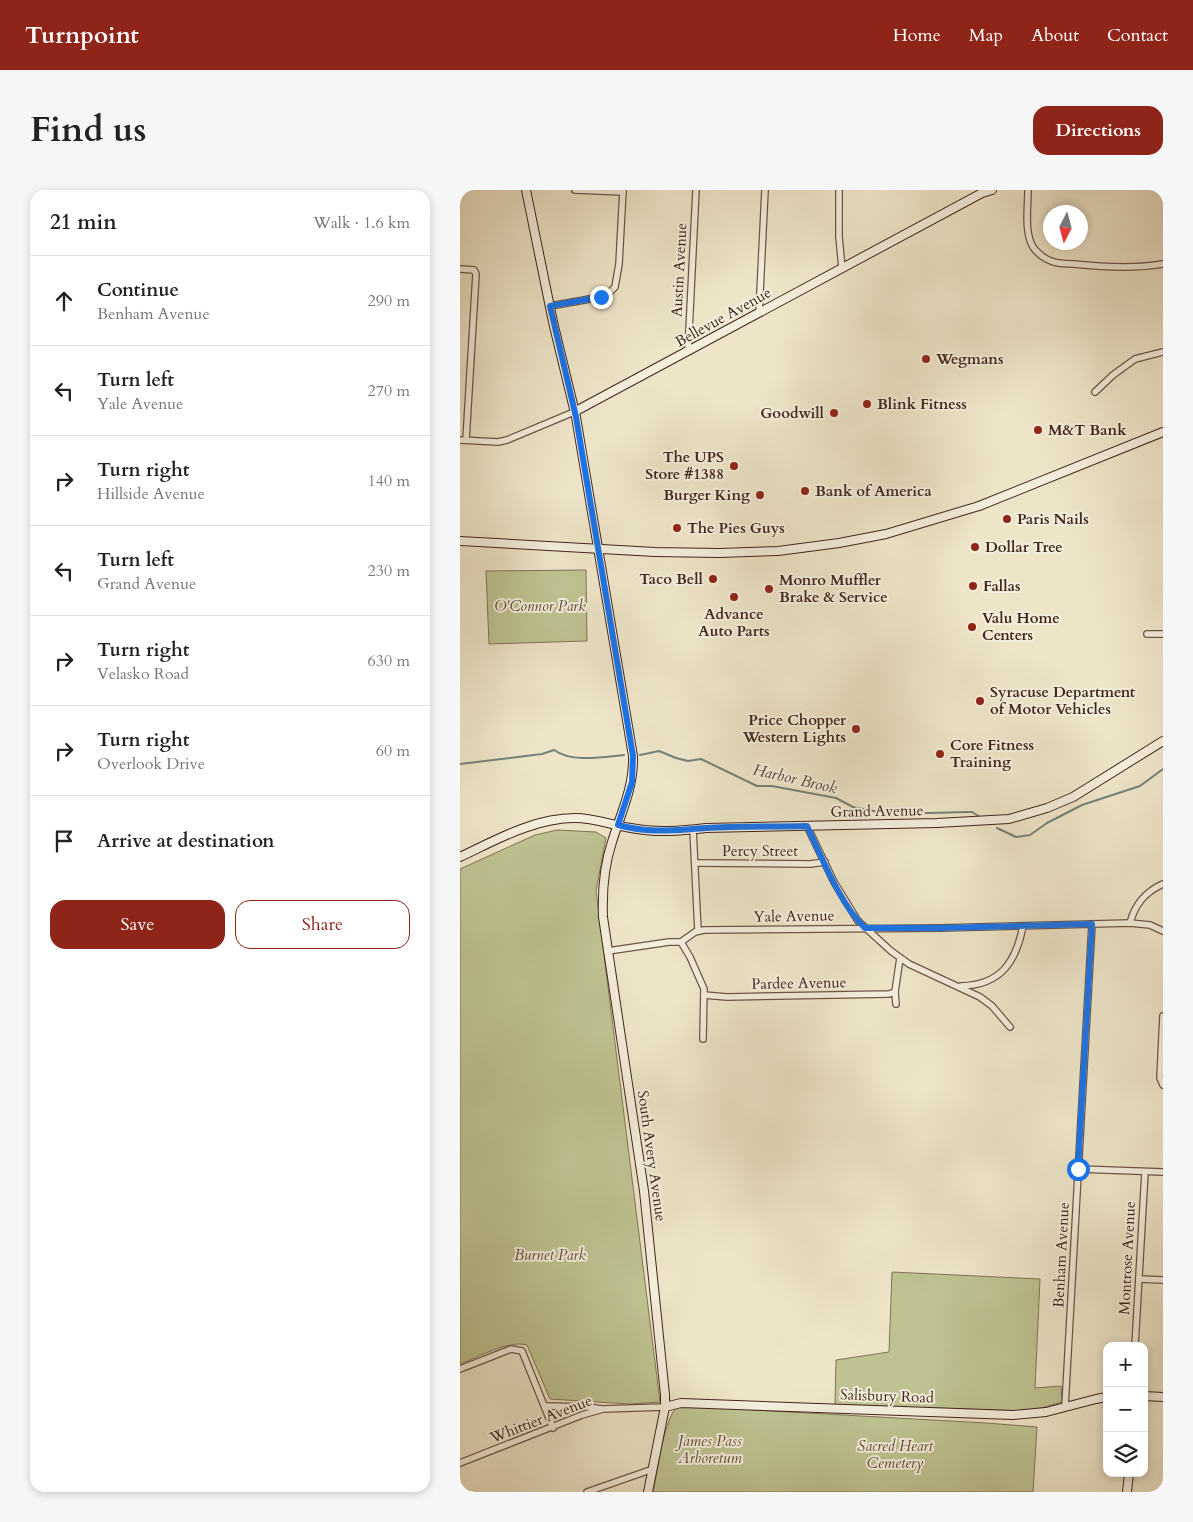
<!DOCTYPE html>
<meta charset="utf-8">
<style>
body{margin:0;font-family:Cardo,serif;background:#f6f6f6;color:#222}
.controls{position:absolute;right:15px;bottom:15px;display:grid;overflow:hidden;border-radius:10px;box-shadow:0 2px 8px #0003}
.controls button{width:45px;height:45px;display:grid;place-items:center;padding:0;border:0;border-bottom:1px solid #e0e0e0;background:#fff;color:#222;font:25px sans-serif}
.compass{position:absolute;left:583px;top:15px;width:45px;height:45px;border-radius:50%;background:#fff;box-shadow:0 2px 8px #0003;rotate:186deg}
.stop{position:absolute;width:15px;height:15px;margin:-11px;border:4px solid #1a73e8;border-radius:50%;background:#fff}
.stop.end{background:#1a73e8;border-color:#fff;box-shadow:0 1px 5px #0008}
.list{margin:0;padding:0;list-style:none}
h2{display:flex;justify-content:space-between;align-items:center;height:65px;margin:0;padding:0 20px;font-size:21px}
h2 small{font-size:16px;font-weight:400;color:#767676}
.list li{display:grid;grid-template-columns:32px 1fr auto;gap:15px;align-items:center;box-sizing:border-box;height:90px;padding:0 20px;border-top:1px solid #e0e0e0}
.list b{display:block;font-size:19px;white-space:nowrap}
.list p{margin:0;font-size:16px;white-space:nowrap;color:#767676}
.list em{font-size:16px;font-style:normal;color:#767676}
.actions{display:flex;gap:10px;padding:15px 20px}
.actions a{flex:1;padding:11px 0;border:1px solid #8f2418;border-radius:15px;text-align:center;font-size:18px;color:#8f2418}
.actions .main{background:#8f2418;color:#fff}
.icon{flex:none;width:28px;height:28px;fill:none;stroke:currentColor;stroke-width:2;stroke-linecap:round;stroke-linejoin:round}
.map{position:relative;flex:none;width:703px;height:1302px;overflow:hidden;border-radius:15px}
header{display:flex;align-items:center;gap:30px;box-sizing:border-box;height:70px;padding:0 25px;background:#8f2418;color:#fff}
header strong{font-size:24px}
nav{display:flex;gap:28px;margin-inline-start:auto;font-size:18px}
.intro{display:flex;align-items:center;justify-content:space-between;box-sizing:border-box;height:120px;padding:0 30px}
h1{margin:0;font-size:35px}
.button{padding:12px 22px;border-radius:15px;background:#8f2418;color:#fff;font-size:18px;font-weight:700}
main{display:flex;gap:30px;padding:0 30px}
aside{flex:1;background:#fff;border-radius:15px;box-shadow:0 2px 8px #0003}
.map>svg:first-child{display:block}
.green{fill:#bfc392;stroke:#807458}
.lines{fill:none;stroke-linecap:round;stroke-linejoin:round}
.stream{stroke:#758279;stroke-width:2}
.street-casing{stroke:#6c5648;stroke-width:8}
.secondary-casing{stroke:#40261d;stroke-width:10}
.street{stroke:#f4eedc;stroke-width:5.5}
.secondary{stroke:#f4eedc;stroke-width:8}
.route{stroke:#1a73e8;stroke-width:6}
.poi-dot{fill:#8f2418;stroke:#f4eedc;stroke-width:2}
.labels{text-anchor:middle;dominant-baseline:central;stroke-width:4;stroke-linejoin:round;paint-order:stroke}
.street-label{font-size:15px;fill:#40261d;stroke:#f4eedc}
.poi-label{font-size:15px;font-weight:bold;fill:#40261d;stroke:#f4eedc;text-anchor:start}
.park-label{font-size:15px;font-style:italic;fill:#604d3a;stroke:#f4eedc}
.water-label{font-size:16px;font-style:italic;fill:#564c43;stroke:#f4eedc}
</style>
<header>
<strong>Turnpoint</strong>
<nav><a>Home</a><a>Map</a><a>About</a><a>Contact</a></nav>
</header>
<div class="intro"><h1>Find us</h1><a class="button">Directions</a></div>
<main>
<aside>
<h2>21 min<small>Walk · 1.6 km</small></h2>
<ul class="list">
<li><svg class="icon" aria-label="ahead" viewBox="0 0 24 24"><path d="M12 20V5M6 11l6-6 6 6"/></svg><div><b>Continue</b><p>Benham Avenue</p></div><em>290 m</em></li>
<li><svg class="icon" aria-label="left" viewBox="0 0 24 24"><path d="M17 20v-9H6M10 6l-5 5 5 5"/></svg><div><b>Turn left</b><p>Yale Avenue</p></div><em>270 m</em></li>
<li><svg class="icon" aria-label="right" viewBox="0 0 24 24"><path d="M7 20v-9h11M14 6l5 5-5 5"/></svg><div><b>Turn right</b><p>Hillside Avenue</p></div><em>140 m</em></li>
<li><svg class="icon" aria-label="left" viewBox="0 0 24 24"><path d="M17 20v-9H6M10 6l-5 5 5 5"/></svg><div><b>Turn left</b><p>Grand Avenue</p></div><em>230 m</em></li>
<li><svg class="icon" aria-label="right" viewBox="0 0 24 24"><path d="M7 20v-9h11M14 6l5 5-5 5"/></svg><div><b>Turn right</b><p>Velasko Road</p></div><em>630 m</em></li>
<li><svg class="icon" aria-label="right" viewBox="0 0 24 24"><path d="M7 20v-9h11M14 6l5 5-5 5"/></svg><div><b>Turn right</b><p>Overlook Drive</p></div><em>60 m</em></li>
<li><svg class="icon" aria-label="arrive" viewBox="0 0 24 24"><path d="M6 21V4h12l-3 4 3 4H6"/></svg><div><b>Arrive at destination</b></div></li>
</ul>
<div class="actions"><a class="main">Save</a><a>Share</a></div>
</aside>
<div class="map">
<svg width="703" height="1302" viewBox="0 0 703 1302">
<rect width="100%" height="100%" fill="#eee5c9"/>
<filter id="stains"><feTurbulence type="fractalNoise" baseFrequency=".004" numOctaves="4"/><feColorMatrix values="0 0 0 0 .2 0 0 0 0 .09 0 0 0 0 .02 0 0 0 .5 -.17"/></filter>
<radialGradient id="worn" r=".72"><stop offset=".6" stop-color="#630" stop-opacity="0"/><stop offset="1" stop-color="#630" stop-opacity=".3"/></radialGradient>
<g class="green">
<path d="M126 380 127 451 29 454 26 381Z"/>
<path d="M97 640 136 642 146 648 136 701 200 1212 169 1214 90 1209 67 1155C48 1150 19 1167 0 1174V679L75 645Z"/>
<path d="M432 1082 580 1089 575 1198 601 1196 602 1212 571 1221 375 1215 376 1170 429 1162Z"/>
<path d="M223 1216 526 1233 577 1237 573 1302H193C198 1279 202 1242 213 1222 216 1218 219 1217 223 1216Z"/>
</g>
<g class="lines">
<g class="stream">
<path d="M180 565 199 561 216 568 228 571 241 569 297 596H312L376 608 393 617 429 624 508 622H512L520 627"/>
<path d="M0 574 82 564 94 560C112 573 143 567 164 565"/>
<path d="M537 638 556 647 570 645 587 633 622 615 680 596 703 579"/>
</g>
<g class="street-casing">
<g id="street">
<path d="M115 0 163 2"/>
<path d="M379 0V47L382 78"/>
<path d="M568 0C568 17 564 42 573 57 577 63 585 69 591 71 598 74 607 74 614 74 643 77 674 79 703 74"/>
<path d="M0 79 14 80 16 84 6 250"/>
<path d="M90 116 141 107 150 102 155 97 159 74 163 0"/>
<path d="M299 123 305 0"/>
<path d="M228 161 236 0"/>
<path d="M635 202 653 185 675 169 703 162"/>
<path d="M0 250 38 252 47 250 114 222"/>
<path d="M687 444H703"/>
<path d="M347 636 374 692 398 731 431 761 449 774 520 807 532 816 550 837"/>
<path d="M233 640 238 741"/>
<path d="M235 673 350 674 365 672"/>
<path d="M670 733C675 714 685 702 703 694"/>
<path d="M221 752 230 767 244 799 243 849"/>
<path d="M148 761 209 752H221L235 742 244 740 480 738 670 733 690 735 703 741"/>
<path d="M501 796C541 795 556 772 563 736"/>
<path d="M244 805 267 807 429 804 435 802"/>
<path d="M436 814 435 802 440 768"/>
<path d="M703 826 700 888 703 895"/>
<path d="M618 979 703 982"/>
<path d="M679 1089 703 1090"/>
<path d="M675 1156 685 982"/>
<path d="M0 1179 51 1159 62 1161 93 1238"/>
<path d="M85 1216 129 1217 141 1219"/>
<path d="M605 1217 632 734"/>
<path d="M0 1273 122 1225 143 1219 205 1217"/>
<path d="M127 1302 193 1279"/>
</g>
</g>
<g class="secondary-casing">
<g id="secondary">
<path d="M66 0 93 132 116 227 173 566C174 597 161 623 152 652 144 676 142 702 143 727L184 1001 205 1205V1217L188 1302"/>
<path d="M114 222 522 3 532 0"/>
<path d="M0 351 195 362 259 363 318 361 379 353 426 344 519 316 703 242"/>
<path d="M0 667C36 650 74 628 115 628 134 628 152 635 171 638 196 643 221 641 246 638L477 633 549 629 587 618 613 607 703 551"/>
<path d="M684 1206 703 1207"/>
<path d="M205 1217 221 1213 553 1225 586 1222 636 1209 647 1207"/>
<path d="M667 1302 669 1283"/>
</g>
</g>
<use href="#street" class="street"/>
<use href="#secondary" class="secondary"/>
</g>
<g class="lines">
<path class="route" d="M141 107 90 116 116 227 173 566 172 592 158 635C192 644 213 640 246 638 280 636 313 637 347 636 361 666 381 716 405 738H480L632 734 618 979"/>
</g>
<g class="poi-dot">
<circle cx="466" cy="169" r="5"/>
<circle cx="407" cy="214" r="5"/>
<circle cx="374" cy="223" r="5"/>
<circle cx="578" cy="240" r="5"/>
<circle cx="274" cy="276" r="5"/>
<circle cx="345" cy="301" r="5"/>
<circle cx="300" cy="305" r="5"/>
<circle cx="547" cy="329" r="5"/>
<circle cx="217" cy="338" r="5"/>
<circle cx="515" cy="357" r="5"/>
<circle cx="253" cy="389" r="5"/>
<circle cx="513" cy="396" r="5"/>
<circle cx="309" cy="399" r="5"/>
<circle cx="274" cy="407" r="5"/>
<circle cx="512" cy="437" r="5"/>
<circle cx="520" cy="511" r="5"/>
<circle cx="396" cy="539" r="5"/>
<circle cx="480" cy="564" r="5"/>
</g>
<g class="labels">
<g class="street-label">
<text transform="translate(219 80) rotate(-87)">Austin Avenue</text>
<text transform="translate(263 127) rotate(-29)">Bellevue Avenue</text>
<text transform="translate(417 621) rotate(-1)">Grand Avenue</text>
<text x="300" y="661">Percy Street</text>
<text transform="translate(334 726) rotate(-1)">Yale Avenue</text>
<text transform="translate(339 793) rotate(-1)">Pardee Avenue</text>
<text transform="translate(192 966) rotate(82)">South Avery Avenue</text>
<text transform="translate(601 1065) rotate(-87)">Benham Avenue</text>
<text transform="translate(667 1068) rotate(-87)">Montrose Avenue</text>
<text transform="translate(427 1206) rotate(2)">Salisbury Road</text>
<text transform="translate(81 1229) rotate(-21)">Whittier Avenue</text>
</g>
<g class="poi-label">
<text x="476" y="169">Wegmans</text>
<text x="417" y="214">Blink Fitness</text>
<text x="364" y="223" text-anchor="end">Goodwill</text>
<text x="588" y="240">M&amp;T Bank</text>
<text x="264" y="267" text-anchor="end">The UPS<tspan x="264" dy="17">Store #1388</tspan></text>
<text x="355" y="301">Bank of America</text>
<text x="290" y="305" text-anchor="end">Burger King</text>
<text x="557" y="329">Paris Nails</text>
<text x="227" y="338">The Pies Guys</text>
<text x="525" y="357">Dollar Tree</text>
<text x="243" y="389" text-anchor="end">Taco Bell</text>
<text x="319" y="390">Monro Muffler<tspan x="319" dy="17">Brake &amp; Service</tspan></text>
<text x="523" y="396">Fallas</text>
<text x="274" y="424" text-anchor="middle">Advance<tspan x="274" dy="17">Auto Parts</tspan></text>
<text x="522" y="428">Valu Home<tspan x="522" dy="17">Centers</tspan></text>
<text x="530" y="502">Syracuse Department<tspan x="530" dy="17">of Motor Vehicles</tspan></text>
<text x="386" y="530" text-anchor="end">Price Chopper<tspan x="386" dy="17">Western Lights</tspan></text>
<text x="490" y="555">Core Fitness<tspan x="490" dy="17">Training</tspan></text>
</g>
<g class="park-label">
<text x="80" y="416">O'Connor Park</text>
<text x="90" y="1065">Burnet Park</text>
<text x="250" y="1251">James Pass<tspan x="250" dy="17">Arboretum</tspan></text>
<text x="435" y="1256">Sacred Heart<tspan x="435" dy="17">Cemetery</tspan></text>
</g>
<g class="water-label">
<text transform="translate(335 589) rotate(13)">Harbor Brook</text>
</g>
</g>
<rect width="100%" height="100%" filter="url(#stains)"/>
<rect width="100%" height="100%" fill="url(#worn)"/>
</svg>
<div class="controls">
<button>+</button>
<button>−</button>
<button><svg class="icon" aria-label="layers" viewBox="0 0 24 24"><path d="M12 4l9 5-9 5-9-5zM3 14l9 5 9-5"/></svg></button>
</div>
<svg class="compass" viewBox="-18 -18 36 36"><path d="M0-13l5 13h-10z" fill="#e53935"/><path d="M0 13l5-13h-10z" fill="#767676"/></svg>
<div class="stop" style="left:618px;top:979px"></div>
<div class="stop end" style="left:141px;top:107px"></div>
</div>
</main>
